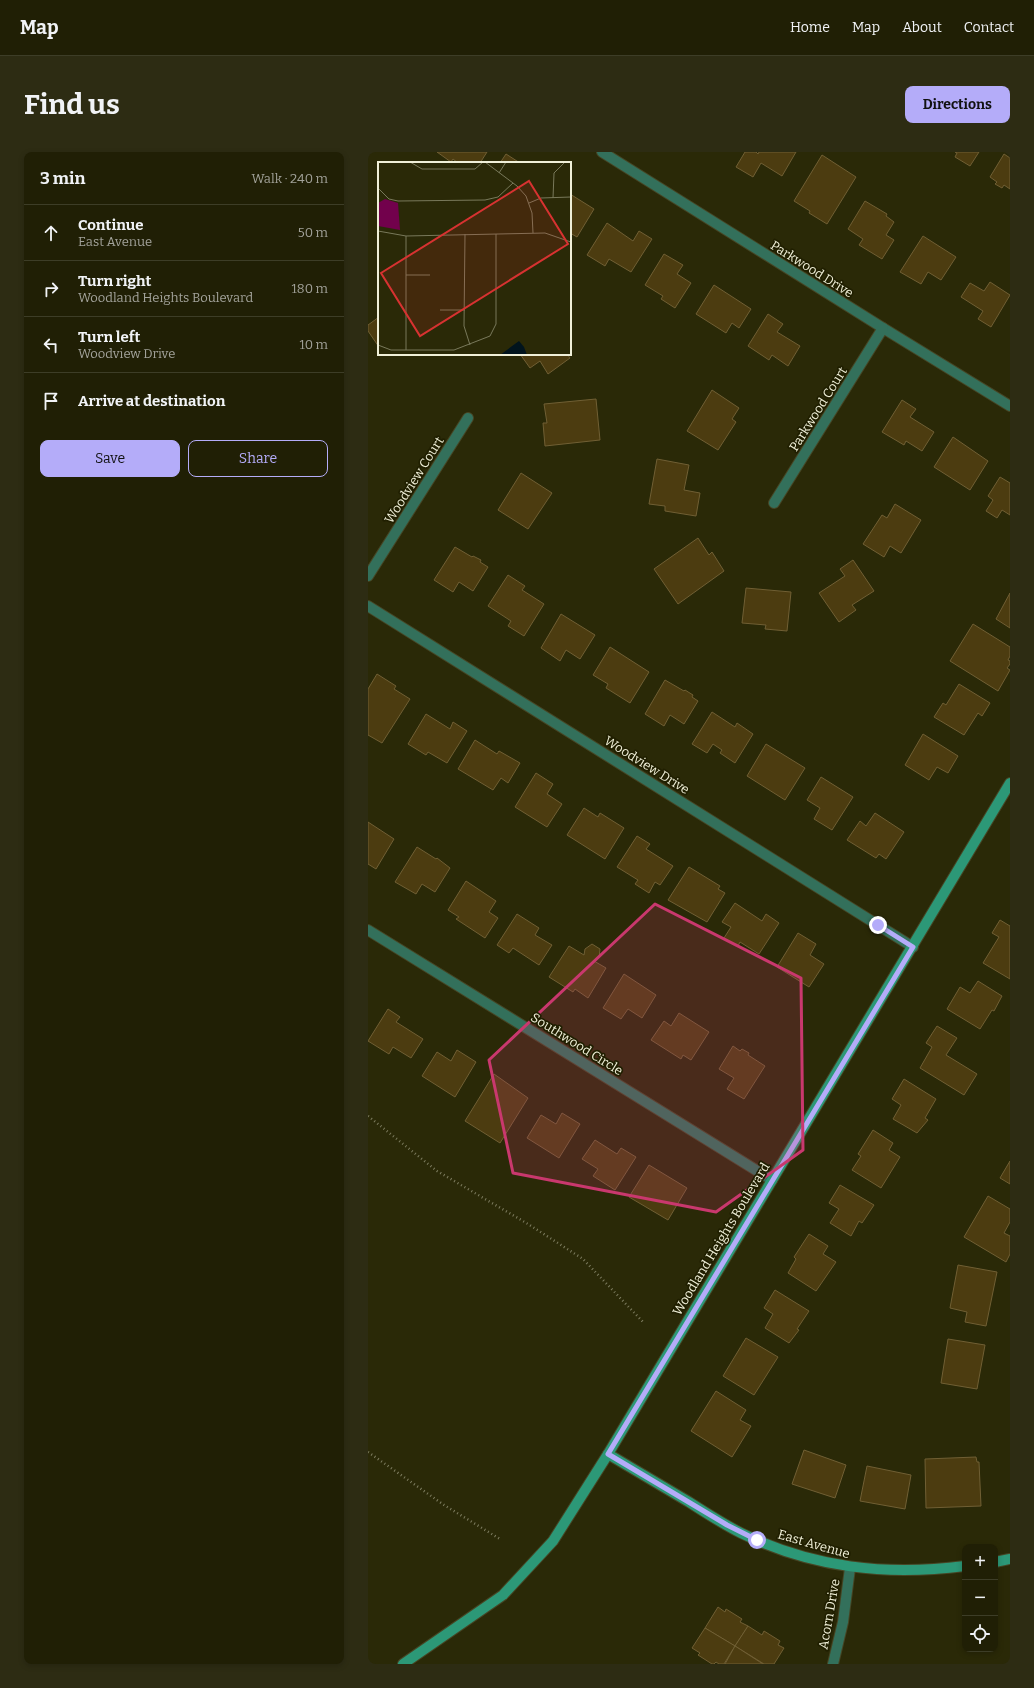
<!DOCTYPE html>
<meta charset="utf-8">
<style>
body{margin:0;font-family:Bitter,serif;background:#2d2c13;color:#f1f3f6}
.controls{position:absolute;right:12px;bottom:12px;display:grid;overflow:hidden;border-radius:8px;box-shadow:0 2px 6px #0003}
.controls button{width:36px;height:36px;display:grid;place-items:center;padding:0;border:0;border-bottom:1px solid #3d3d27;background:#201f05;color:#f1f3f6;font:20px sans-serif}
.stop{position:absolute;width:12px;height:12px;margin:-9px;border:3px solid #b4acf9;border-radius:50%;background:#fff}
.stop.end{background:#b4acf9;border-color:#fff;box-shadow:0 1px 4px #0008}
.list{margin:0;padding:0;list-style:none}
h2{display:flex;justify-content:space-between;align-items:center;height:52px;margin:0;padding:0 16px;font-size:17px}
h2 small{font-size:13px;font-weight:400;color:#a2a29a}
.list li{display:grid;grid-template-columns:26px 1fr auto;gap:12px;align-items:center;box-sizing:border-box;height:56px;padding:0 16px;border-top:1px solid #3d3d27}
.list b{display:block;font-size:15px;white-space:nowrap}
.list p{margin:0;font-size:13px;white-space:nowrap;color:#a2a29a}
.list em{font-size:13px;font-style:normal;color:#a2a29a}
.actions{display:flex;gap:8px;padding:12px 16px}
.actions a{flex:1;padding:9px 0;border:1px solid #b4acf9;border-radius:8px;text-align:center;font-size:14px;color:#b4acf9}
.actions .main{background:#b4acf9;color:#111}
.icon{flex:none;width:22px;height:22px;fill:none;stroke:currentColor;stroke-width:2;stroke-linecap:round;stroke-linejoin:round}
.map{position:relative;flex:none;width:642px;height:1512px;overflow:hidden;border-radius:8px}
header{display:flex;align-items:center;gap:24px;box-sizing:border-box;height:56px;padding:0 20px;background:#201f05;border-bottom:1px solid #3d3d27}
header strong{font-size:19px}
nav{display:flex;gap:22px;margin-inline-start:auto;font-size:14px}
.intro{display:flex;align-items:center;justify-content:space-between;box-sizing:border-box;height:96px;padding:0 24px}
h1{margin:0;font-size:28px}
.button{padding:10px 18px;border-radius:8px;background:#b4acf9;color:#111;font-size:14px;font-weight:700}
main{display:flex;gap:24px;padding:0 24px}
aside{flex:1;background:#201f05;border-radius:8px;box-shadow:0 2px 6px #0003}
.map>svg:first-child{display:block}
.building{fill:#4c3c10;stroke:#705f34}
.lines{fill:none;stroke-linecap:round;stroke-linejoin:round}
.street-casing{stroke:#464524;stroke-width:12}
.secondary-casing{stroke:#464524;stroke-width:12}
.path{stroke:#7e7d60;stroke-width:2.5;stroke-dasharray:1 3;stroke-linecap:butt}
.street{stroke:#33705b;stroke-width:10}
.secondary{stroke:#2c9877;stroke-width:10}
.route{stroke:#b4acf9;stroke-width:5}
.marked{fill:#c9386e;fill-opacity:0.2;stroke:#c9386e;stroke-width:3;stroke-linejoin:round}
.labels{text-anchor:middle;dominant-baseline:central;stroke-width:3.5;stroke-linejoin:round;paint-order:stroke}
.street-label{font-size:13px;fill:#f0f0d8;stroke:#201f00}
.inset-road{fill:none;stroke:#79795b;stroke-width:1}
.view{fill:#d73231;fill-opacity:0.15;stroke:#d73231;stroke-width:2}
.inset-edge{fill:none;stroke:#f0f0d8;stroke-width:2}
</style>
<header>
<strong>Map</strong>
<nav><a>Home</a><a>Map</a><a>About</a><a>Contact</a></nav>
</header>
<div class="intro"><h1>Find us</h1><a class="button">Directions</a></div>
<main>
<aside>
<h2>3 min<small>Walk · 240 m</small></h2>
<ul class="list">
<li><svg class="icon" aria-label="ahead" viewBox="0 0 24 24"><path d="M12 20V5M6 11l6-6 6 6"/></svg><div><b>Continue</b><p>East Avenue</p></div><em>50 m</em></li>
<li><svg class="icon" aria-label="right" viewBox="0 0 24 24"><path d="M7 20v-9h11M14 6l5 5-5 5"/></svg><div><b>Turn right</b><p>Woodland Heights Boulevard</p></div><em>180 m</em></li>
<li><svg class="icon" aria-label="left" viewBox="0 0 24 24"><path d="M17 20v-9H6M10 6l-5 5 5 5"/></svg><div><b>Turn left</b><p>Woodview Drive</p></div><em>10 m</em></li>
<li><svg class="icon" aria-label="arrive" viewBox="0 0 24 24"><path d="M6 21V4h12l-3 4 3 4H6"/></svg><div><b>Arrive at destination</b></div></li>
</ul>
<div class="actions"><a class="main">Save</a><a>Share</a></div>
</aside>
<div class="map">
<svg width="642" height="1512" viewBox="0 0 642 1512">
<rect width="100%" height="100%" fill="#2a2907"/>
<g class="building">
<path d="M69 0H119L112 11H90L85 7 83 10Z"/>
<path d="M377 0H388L390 2 391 0H428L414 24 393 11 385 25 368 15Z"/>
<path d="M587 0H611L602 14 587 5 589 1Z"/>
<path d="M138 2 152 11H132Z"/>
<path d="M636 2 642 6V37L636 33 634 36 627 32 629 30 622 25Z"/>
<path d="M454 3 488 25 459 72 441 61 442 59 426 49Z"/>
<path d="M202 42 226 57 209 85 202 81Z"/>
<path d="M497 49 519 62 518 64 526 70 518 83 526 88 514 107 491 93 495 87 480 77Z"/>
<path d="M239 71 265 89 271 79 284 87 263 120 241 107 237 114 219 103Z"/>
<path d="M555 84 588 105 573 128 560 120 553 132 532 120Z"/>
<path d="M296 102 315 113 309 122 323 131 307 156 293 147 295 144 277 133Z"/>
<path d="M622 130 642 143 623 175 610 167 615 159 593 145 602 131 616 139Z"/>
<path d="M346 133 383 157 371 176 364 171 358 181 328 162Z"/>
<path d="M400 162 415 172 409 180 432 194 420 214 404 203 401 208 380 194Z"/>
<path d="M11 165V195L0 179V173Z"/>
<path d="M152 202H199L202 206 180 222 172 209 162 216Z"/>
<path d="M344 238 371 256 364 267 368 270 350 298 319 279Z"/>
<path d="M228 247 232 288 177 294 175 271H179L176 252Z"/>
<path d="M534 248 548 257 542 265 566 280 554 299 538 289 536 293 514 280Z"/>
<path d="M585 285 620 309 602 338 566 315Z"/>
<path d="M289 307 321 313 316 338 332 341 328 364 297 359V354L281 352Z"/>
<path d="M153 321 184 341 160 377 130 358Z"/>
<path d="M632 325 642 331V363L634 358 629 366 618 359 625 348 620 344Z"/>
<path d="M527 352 553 368 533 401 522 394 516 405 495 392 514 363 519 366Z"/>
<path d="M330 386 341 403 344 400 356 419 310 452 286 417Z"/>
<path d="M87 395 104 405 105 404 113 408 112 410 120 415 105 439 91 430 85 440 66 428Z"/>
<path d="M485 408 506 439 484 453 488 458 471 470 451 441 477 424 472 417Z"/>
<path d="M140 423 157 434 154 438 176 452 156 484 140 474 143 469 120 454Z"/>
<path d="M378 436 423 440 419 479 397 477 398 473 374 471Z"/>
<path d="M642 441V476L628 467Z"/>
<path d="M193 462 227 483 212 507 198 498 192 509 173 496Z"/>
<path d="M605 472 642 495V504L640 508 642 509V512L639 516 642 518 630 539 582 509Z"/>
<path d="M242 495 281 520 262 551 238 536 240 532 225 523Z"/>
<path d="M9 522 28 534 26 537 42 547 14 591 0 583V537Z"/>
<path d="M297 528 316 539 317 538 325 543 324 545 330 549 316 572 302 563 296 574 277 562Z"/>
<path d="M591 532 622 551 614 564 610 561 596 583 566 565 575 551 578 553Z"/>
<path d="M344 560 367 575 369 571 385 582 367 611 352 601 354 598 345 592 339 601 324 592Z"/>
<path d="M58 562 82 577 85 570 99 579 79 611 60 600 58 603 40 592Z"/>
<path d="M555 582 590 604 580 621 569 615 561 628 537 613Z"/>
<path d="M107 588 129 602 131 599 152 611 140 631 133 626 125 638 90 617Z"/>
<path d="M398 592 437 616 417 648 379 624Z"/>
<path d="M168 621 185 632 179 642 194 652 179 675 147 655Z"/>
<path d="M453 625 485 645 464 678 446 667 452 656 439 648Z"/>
<path d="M216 656 230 665 232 661 256 676 237 707 199 683Z"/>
<path d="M507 661 536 680 518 707 511 702 508 706 479 688 492 669 498 674Z"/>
<path d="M0 670 26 687 8 717 0 712Z"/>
<path d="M269 684 282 692 278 697 305 714 292 733 287 730 281 741 267 732 270 728 249 715Z"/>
<path d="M49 695 68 707 69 706 82 716 67 740 54 732 48 742 27 730Z"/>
<path d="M321 715 352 734 350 737 357 741 339 770 300 748Z"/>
<path d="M98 729 128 749 121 760 130 766 117 786 88 767 91 765 80 758Z"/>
<path d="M367 751 394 769 398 762 411 771 391 802 372 790 370 794 356 786 363 775 354 770Z"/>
<path d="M149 762 171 776 167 783 184 793 171 813 145 796 141 801 129 793Z"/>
<path d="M632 768 642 774V827L615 811 631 785 624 781Z"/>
<path d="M430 781 448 792 442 803 456 812 441 835 409 815Z"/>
<path d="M224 792 232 797 231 806 226 809 238 816 220 846 207 837 205 840 181 825 201 794 216 803 217 797Z"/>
<path d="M256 822 288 843 274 866 260 857 253 867 235 856Z"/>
<path d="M610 829 634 844 626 859 624 858 612 877 579 857 592 835 602 841Z"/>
<path d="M20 857 32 865 28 870 55 887 43 906 25 895 21 902 0 889Z"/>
<path d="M311 861 341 880 323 908 315 903 313 907 283 888 296 869 303 874Z"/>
<path d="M569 874 589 886 578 903 609 922 596 943 552 916 564 895 558 891Z"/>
<path d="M365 894 372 899 374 897 381 901 380 903 397 914 376 947 359 937 366 926 351 917Z"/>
<path d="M89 898 108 910 87 945 54 924 69 900 83 909Z"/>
<path d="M126 922 160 946 132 991 97 969Z"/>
<path d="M536 927 568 947 557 966 560 968 549 981 525 967 533 953 524 947Z"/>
<path d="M194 961 212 972 191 1006 159 986 173 963 188 972Z"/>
<path d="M505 978 525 991 521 998 532 1005 513 1036 484 1018 493 1004 490 1002Z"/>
<path d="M227 988 249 1002 253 996 268 1005 247 1038 225 1024 230 1017 214 1007Z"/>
<path d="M642 1009V1032L632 1026Z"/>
<path d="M281 1013 319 1036 300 1068 261 1045Z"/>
<path d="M472 1033 506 1053 494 1071 491 1069 483 1084 462 1071 471 1057 461 1051Z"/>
<path d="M620 1044 642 1057V1070L636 1081 642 1084V1102L638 1110 596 1085Z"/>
<path d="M441 1082 460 1094 455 1102 468 1110 448 1139 420 1121 428 1107 426 1105Z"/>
<path d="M590 1113 629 1120 618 1174 597 1170 599 1160 582 1156Z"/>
<path d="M407 1138 441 1159 429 1177 431 1178 421 1191 397 1176 405 1162 396 1156Z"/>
<path d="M378 1186 410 1205 386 1243 355 1224Z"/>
<path d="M580 1187 617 1193 609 1237 573 1231Z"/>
<path d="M348 1239 378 1258 372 1268 383 1274 364 1305 323 1279Z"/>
<path d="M436 1298 478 1313 467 1346 424 1332Z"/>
<path d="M608 1305 609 1310H611L613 1354 558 1356 557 1307Z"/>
<path d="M499 1314 543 1323 537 1357 492 1349Z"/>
<path d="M350 1455 357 1460 358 1457 374 1467 372 1470 380 1474 367 1494 337 1476Z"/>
<path d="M380 1474 394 1483 396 1479 412 1489 410 1493 416 1496 406 1512H396L367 1494Z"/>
<path d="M337 1476 367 1494 356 1512H351L348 1510 346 1512H344L330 1503 332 1501 324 1496Z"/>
<path d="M367 1494 395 1512H357Z"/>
</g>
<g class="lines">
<g class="street-casing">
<g id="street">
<path d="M234 0 515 176 642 254"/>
<path d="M406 351 515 176"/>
<path d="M0 424 100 266"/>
<path d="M0 454 545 795"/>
<path d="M0 778 404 1028"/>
<path d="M465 1512 475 1470 482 1416"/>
</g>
</g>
<g class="secondary-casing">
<g id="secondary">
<path d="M240 1302C267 1318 294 1334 321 1350 338 1361 355 1372 373 1381 445 1416 518 1424 597 1414"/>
<path d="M627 1410 642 1407"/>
<path d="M35 1512 135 1443 185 1389 240 1302 642 631"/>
</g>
</g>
<g class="path">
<path d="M0 964 69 1019 160 1072 215 1107 276 1171"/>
<path d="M0 1300 76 1353 132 1387"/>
</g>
<use href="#street" class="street"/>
<use href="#secondary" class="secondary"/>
</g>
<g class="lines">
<path class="route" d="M389 1388 359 1373 240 1302 545 795 510 773"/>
</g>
<path class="marked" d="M287 752 433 826 435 998 348 1060 145 1021 121 908Z"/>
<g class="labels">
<g class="street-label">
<text transform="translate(444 117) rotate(32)">Parkwood Drive</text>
<text transform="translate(450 257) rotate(-58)">Parkwood Court</text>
<text transform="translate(46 328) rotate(-58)">Woodview Court</text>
<text transform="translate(279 613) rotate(32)">Woodview Drive</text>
<text transform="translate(209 892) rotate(32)">Southwood Circle</text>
<text transform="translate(353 1087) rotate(-59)">Woodland Heights Boulevard</text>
<text transform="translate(446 1392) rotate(16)">East Avenue</text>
<text transform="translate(461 1462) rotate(-80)">Acorn Drive</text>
</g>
</g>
<g transform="translate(10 10)">
<rect width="193" height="193" fill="#2a2907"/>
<path d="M7 37 20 41 22 68 0 64V41Z" fill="#72014c"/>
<path d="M141 179 146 185 149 193H122Z" fill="#01141d"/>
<path class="inset-road" d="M32 0 44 7H97L105 0M107 0 139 24 148 34 154 51 155 71M121 11 128 0M0 26 11 37 20 39 107 38 120 35 135 21M175 36 176 11 187 0M151 41 163 36 193 35M0 69 28 74 167 71 193 80M87 72 86 164 92 183M28 74V188M28 113H52M62 148H87M0 183 13 188H76L112 174 118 162V72"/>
<path class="view" d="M151 19 190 82 42 174 3 111Z"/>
<rect width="193" height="193" class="inset-edge"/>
</g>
</svg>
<div class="controls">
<button>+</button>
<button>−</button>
<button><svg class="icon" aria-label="locate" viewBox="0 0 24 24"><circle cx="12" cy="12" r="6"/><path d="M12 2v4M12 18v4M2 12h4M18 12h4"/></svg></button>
</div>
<div class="stop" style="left:389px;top:1388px"></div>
<div class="stop end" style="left:510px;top:773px"></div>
</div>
</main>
